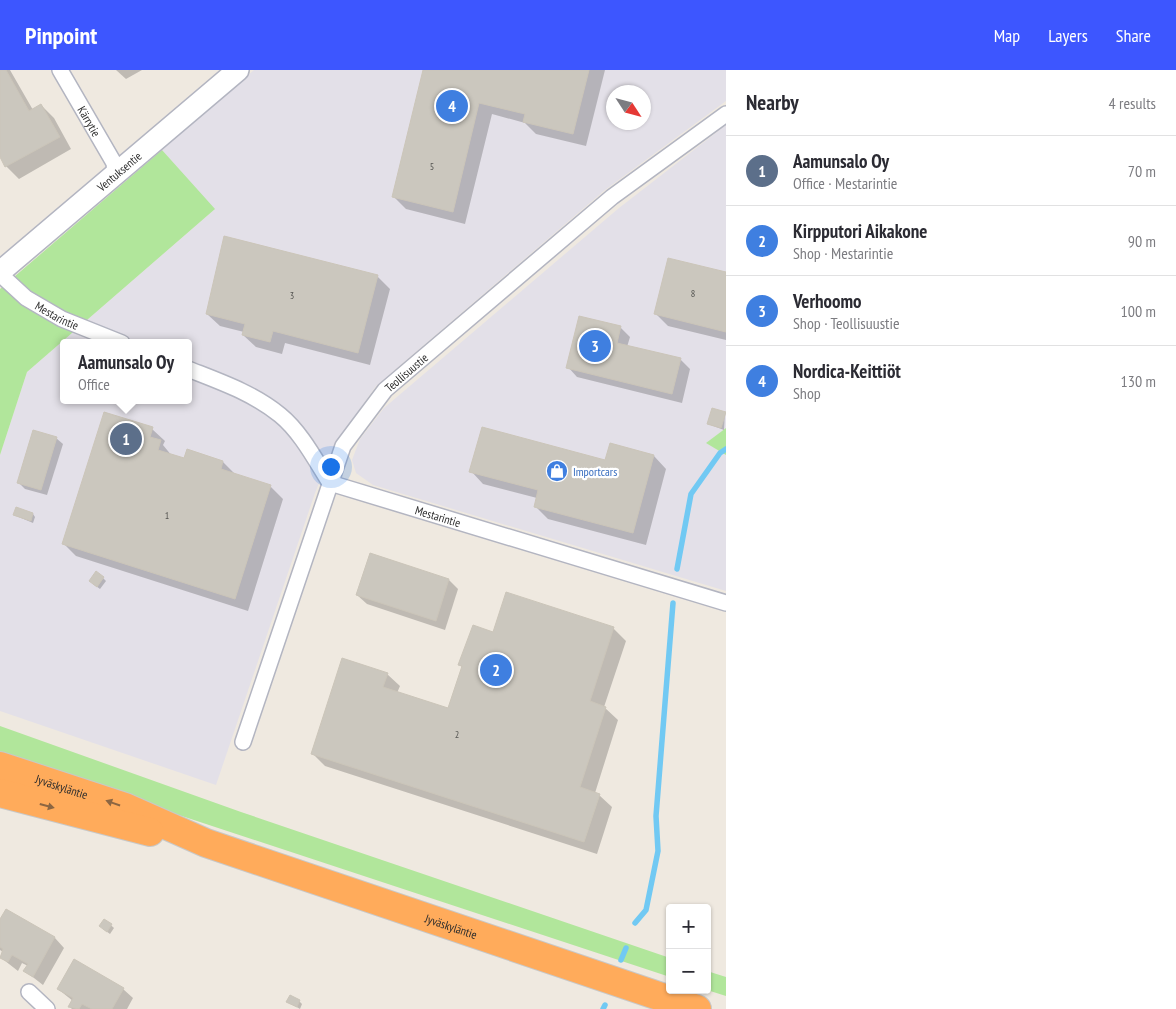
<!DOCTYPE html>
<meta charset="utf-8">
<style>
body{margin:0;font-family:"PT Sans Narrow",sans-serif;background:#f7f7f7;color:#2b2b33}
.controls{position:absolute;right:15px;bottom:15px;display:grid;overflow:hidden;border-radius:5px;box-shadow:0 1px 4px #0004}
.controls button{width:45px;height:45px;display:grid;place-items:center;padding:0;border:0;border-bottom:1px solid #e1e1e2;background:#fff;color:#2b2b33;font:25px sans-serif}
.compass{position:absolute;left:606px;top:15px;width:45px;height:45px;border-radius:50%;background:#fff;box-shadow:0 1px 4px #0004;rotate:126deg}
.you{position:absolute;left:330px;top:396px;width:18px;height:18px;margin:-12px;border:4px solid #fff;border-radius:50%;background:#1a73e8;box-shadow:0 0 0 8px #1a73e833}
.badge{display:grid;place-items:center;width:32px;height:32px;border-radius:50%;background:#3d56ff;color:#fff;font-size:16px;font-weight:700}
.pin{position:absolute;translate:-50% -50%;border:2px solid #fff;box-shadow:0 1px 5px #0006}
.popup{position:absolute;left:60px;top:269px;width:132px;height:65px;box-sizing:border-box;display:grid;place-content:center;border-radius:5px;background:#fff;filter:drop-shadow(0 1px 4px #0005);font-size:16px;white-space:nowrap;color:#7c7c81}
.popup b{font-size:19px;color:#2b2b33}
.popup::after{content:'';position:absolute;left:50%;top:100%;margin-left:-10px;border:10px solid transparent;border-top-color:#fff}
.list{margin:0;padding:0;list-style:none}
h2{display:flex;justify-content:space-between;align-items:center;height:65px;margin:0;padding:0 20px;font-size:21px}
h2 small{font-size:16px;font-weight:400;color:#7c7c81}
.list li{display:grid;grid-template-columns:32px 1fr auto;gap:15px;align-items:center;box-sizing:border-box;height:70px;padding:0 20px;border-top:1px solid #e1e1e2}
.list b{display:block;font-size:19px;white-space:nowrap}
.list p{margin:0;font-size:16px;white-space:nowrap;color:#7c7c81}
.list em{font-size:16px;font-style:normal;color:#7c7c81}
.map{position:relative;flex:none;width:726px;height:939px;overflow:hidden}
header{display:flex;align-items:center;gap:30px;box-sizing:border-box;height:70px;padding:0 25px;background:#3d56ff;color:#fff}
header strong{font-size:24px}
nav{display:flex;gap:28px;margin-inline-start:auto;font-size:18px}
main{display:flex}
aside{flex:1;background:#fff}
.map>svg:first-child{display:block}
.industrial{fill:#e3e0e8;fill-rule:evenodd}
.green{fill:#b1e69b}
.shadow{fill:#0003}
.lines{fill:none;stroke-linecap:round;stroke-linejoin:round}
.stream{stroke:#71c9f3;stroke-width:5.5}
.building{fill:#cbc7be;stroke:#cbc5b9}
.street-casing{stroke:#b3b5c1;stroke-width:18}
.secondary-casing{stroke:#b3b5c1;stroke-width:24}
.highway-casing{stroke:#c8c8c8;stroke-width:30}
.street{stroke:#fff;stroke-width:15}
.secondary{stroke:#fff;stroke-width:21}
.highway{stroke:#ffab5b;stroke-width:28}
.oneway{fill:#8c6642}
.labels{text-anchor:middle;dominant-baseline:central;stroke-width:4.5;stroke-linejoin:round;paint-order:stroke}
.number-label{font-size:10px;fill:#545451}
.street-label{font-size:12px;fill:#2d2d2d;stroke:#fff}
.shop-label{font-size:12px;fill:#366cbe;stroke:#fff;text-anchor:start}
</style>
<header>
<strong>Pinpoint</strong>
<nav><a>Map</a><a>Layers</a><a>Share</a></nav>
</header>
<main>
<div class="map">
<svg width="726" height="939" viewBox="0 0 726 939">
<rect width="100%" height="100%" fill="#efe9e0"/>
<g class="industrial">
<path d="M254 0H726V31L605 120 376 316 335 374 315 423 216 715 0 641V385L27 302 214 140 162 80ZM614 22H644V52H614ZM64 273H188V330H64Z"/>
<path d="M726 55V358L707 373 726 385V521L373 415 356 403 352 390 360 369 384 338 619 138Z"/>
</g>
<g class="green">
<path d="M162 80 215 139 27 302 0 385V219Z"/>
<path d="M726 358V385L706 373Z"/>
<path d="M0 656 241 742 670 888V907L0 686Z"/>
<path d="M707 901 726 907V926L707 920Z"/>
</g>
<g class="shadow">
<path d="M0 0H10L33 40 41 35 54 48 71 79 19 109 6 96 0 85Z"/>
<path d="M116 0H142L126 9Z"/>
<path d="M425 0H605L586 76 536 64 525 53 492 44 465 154 406 139 394 127Z"/>
<path d="M726 204V270L668 256 655 243Z"/>
<path d="M377 206 390 219 370 295 285 273 282 284 256 277 243 265 244 262 220 256 207 244Z"/>
<path d="M620 257 630 267 627 277 680 289 690 299 682 333 577 307 568 297Z"/>
<path d="M725 343 724 360 708 354Z"/>
<path d="M152 359 165 371 163 375 172 386 185 390 223 392 235 404 270 416 283 429 248 541 76 486 64 474Z"/>
<path d="M56 368 63 374 47 425 25 419 18 412Z"/>
<path d="M654 386 666 399 646 475 548 449 535 436 537 428 483 414 471 401Z"/>
<path d="M33 444 35 447 33 453 14 445Z"/>
<path d="M103 508 106 511 100 519 93 514Z"/>
<path d="M449 510 458 519 445 560 367 534 357 525Z"/>
<path d="M613 558 626 571 604 637 618 650 595 723 599 725 612 737 597 784 325 696 312 683 387 604 400 616 397 623 449 639 463 598 459 594 493 563Z"/>
<path d="M6 840 55 868 64 878 43 915 25 901 28 896 22 893 18 901 0 887 3 882 0 880V851Z"/>
<path d="M105 850 114 858 110 864 103 859Z"/>
<path d="M58 919H123L133 928 127 939H72L70 937 73 931Z"/>
<path d="M299 931 302 934 300 939 288 932Z"/>
</g>
<g class="lines">
<g class="stream">
<path d="M677 499 691 424 720 383 726 379"/>
<path d="M635 853 646 840 658 781 656 746 673 533"/>
<path d="M621 890 626 878"/>
<path d="M603 939 605 935"/>
</g>
</g>
<g class="building">
<path d="M0 0H6L29 41 41 34 60 67 5 97 0 87Z"/>
<path d="M423 0H589L573 64 523 52 525 44 479 33 453 142 392 127Z"/>
<path d="M224 166 378 205 358 283 273 261 270 272 242 265 245 254 206 244Z"/>
<path d="M668 188 726 202V262L654 244Z"/>
<path d="M579 246 621 256 617 273 681 288 672 324 566 298Z"/>
<path d="M712 338 726 342 721 358 707 354Z"/>
<path d="M104 342 153 357 150 367 161 370 158 380 184 388 187 379 223 391 221 399 271 415 235 529 62 474Z"/>
<path d="M482 357 605 390 610 373 654 385 633 463 534 437 538 420 469 402Z"/>
<path d="M33 360 57 367 41 420 17 413Z"/>
<path d="M16 437 33 443 31 451 13 445Z"/>
<path d="M370 483 449 509 436 551 356 525Z"/>
<path d="M96 501 104 507 97 517 89 511Z"/>
<path d="M506 522 614 557 590 631 606 637 580 717 600 724 584 772 311 684 342 588 388 603 383 617 448 638 462 596 458 595 473 555 493 562Z"/>
<path d="M6 839 55 867 33 907 23 901 28 894 12 885 8 892 0 888 3 879 0 877V849Z"/>
<path d="M104 849 112 854 107 862 99 856Z"/>
<path d="M74 889 124 918 112 939H92L82 934 79 939 68 937 73 928 57 919Z"/>
<path d="M290 925 300 930 297 937 286 932Z"/>
</g>
<g class="lines">
<g class="street-casing">
<g id="street">
<path id="s1" d="M60 0 114 93 115 103"/>
<path id="s2" d="M0 204 26 228 62 249 122 273"/>
<path id="s3" d="M188 299C221 312 253 323 280 345 301 362 316 391 330 413L726 533"/>
<path id="s4" d="M243 672 343 376 385 320 612 127 726 44"/>
<path d="M29 922 47 939"/>
</g>
</g>
<g class="secondary-casing">
<g id="secondary">
<path id="s5" d="M0 202 238 0"/>
</g>
</g>
<g class="highway-casing">
<g id="highway">
<path id="s6" d="M0 696 125 737 206 773 697 939"/>
<path d="M0 723 150 762"/>
</g>
</g>
<use href="#street" class="street"/>
<use href="#secondary" class="secondary"/>
<use href="#highway" class="highway"/>
</g>
<defs><path id="oneway-solid" d="M-6-.8H1V-3.2L6.5 0L1 3.2V.8H-6Z" transform="scale(1.25)"/></defs>
<g class="oneway">
<use href="#oneway-solid" transform="translate(113 733) rotate(-161)"/>
<use href="#oneway-solid" transform="translate(47 736) rotate(15)"/>
</g>
<defs>
<g id="shop-disc" transform="scale(1.125)"><circle r="9.5" fill="#3f7fe0" stroke="#fff"/><path d="M-5-2.5h2.3a2.7 3.5 0 0 1 5.4 0H5L5.5 6h-11ZM-1.5-2.5h3a1.5 2.3 0 0 0-3 0Z" fill="#fff"/></g>
</defs>
<g fill-rule="evenodd">
<use href="#shop-disc" x="557" y="401"/>
</g>
<g class="labels">
<g class="number-label">
<text x="432" y="96">5</text>
<text x="693" y="223">8</text>
<text x="292" y="225">3</text>
<text x="167" y="445">1</text>
<text x="457" y="664">2</text>
</g>
<g class="street-label">
<text stroke="none"><textPath href="#s1" startOffset="59">Kärrytie</textPath></text>
<text stroke="none"><textPath href="#s5" startOffset="156">Ventuksentie</textPath></text>
<text stroke="none"><textPath href="#s2" startOffset="71">Mestarintie</textPath></text>
<text stroke="none"><textPath href="#s4" startOffset="410">Teollisuustie</textPath></text>
<text stroke="none"><textPath href="#s3" startOffset="301">Mestarintie</textPath></text>
<text stroke="none"><textPath href="#s6" startOffset="65">Jyväskyläntie</textPath></text>
<text stroke="none"><textPath href="#s6" startOffset="479">Jyväskyläntie</textPath></text>
</g>
<g class="shop-label">
<text x="573" y="401">Importcars</text>
</g>
</g>
</svg>
<div class="controls">
<button>+</button>
<button>−</button>
</div>
<svg class="compass" viewBox="-18 -18 36 36"><path d="M0-13l5 13h-10z" fill="#e53935"/><path d="M0 13l5-13h-10z" fill="#7c7c81"/></svg>
<div class="you"></div>
<div class="pin badge" style="left:126px;top:369px;background:#5c6f8a">1</div>
<div class="popup"><b>Aamunsalo Oy</b>Office</div>
<div class="pin badge" style="left:496px;top:600px;background:#3f7fe0">2</div>
<div class="pin badge" style="left:595px;top:276px;background:#3f7fe0">3</div>
<div class="pin badge" style="left:452px;top:36px;background:#3f7fe0">4</div>
</div>
<aside>
<h2>Nearby<small>4 results</small></h2>
<ul class="list">
<li><span class="badge" style="background:#5c6f8a">1</span><div><b>Aamunsalo Oy</b><p>Office · Mestarintie</p></div><em>70 m</em></li>
<li><span class="badge" style="background:#3f7fe0">2</span><div><b>Kirpputori Aikakone</b><p>Shop · Mestarintie</p></div><em>90 m</em></li>
<li><span class="badge" style="background:#3f7fe0">3</span><div><b>Verhoomo</b><p>Shop · Teollisuustie</p></div><em>100 m</em></li>
<li><span class="badge" style="background:#3f7fe0">4</span><div><b>Nordica-Keittiöt</b><p>Shop</p></div><em>130 m</em></li>
</ul>
</aside>
</main>
